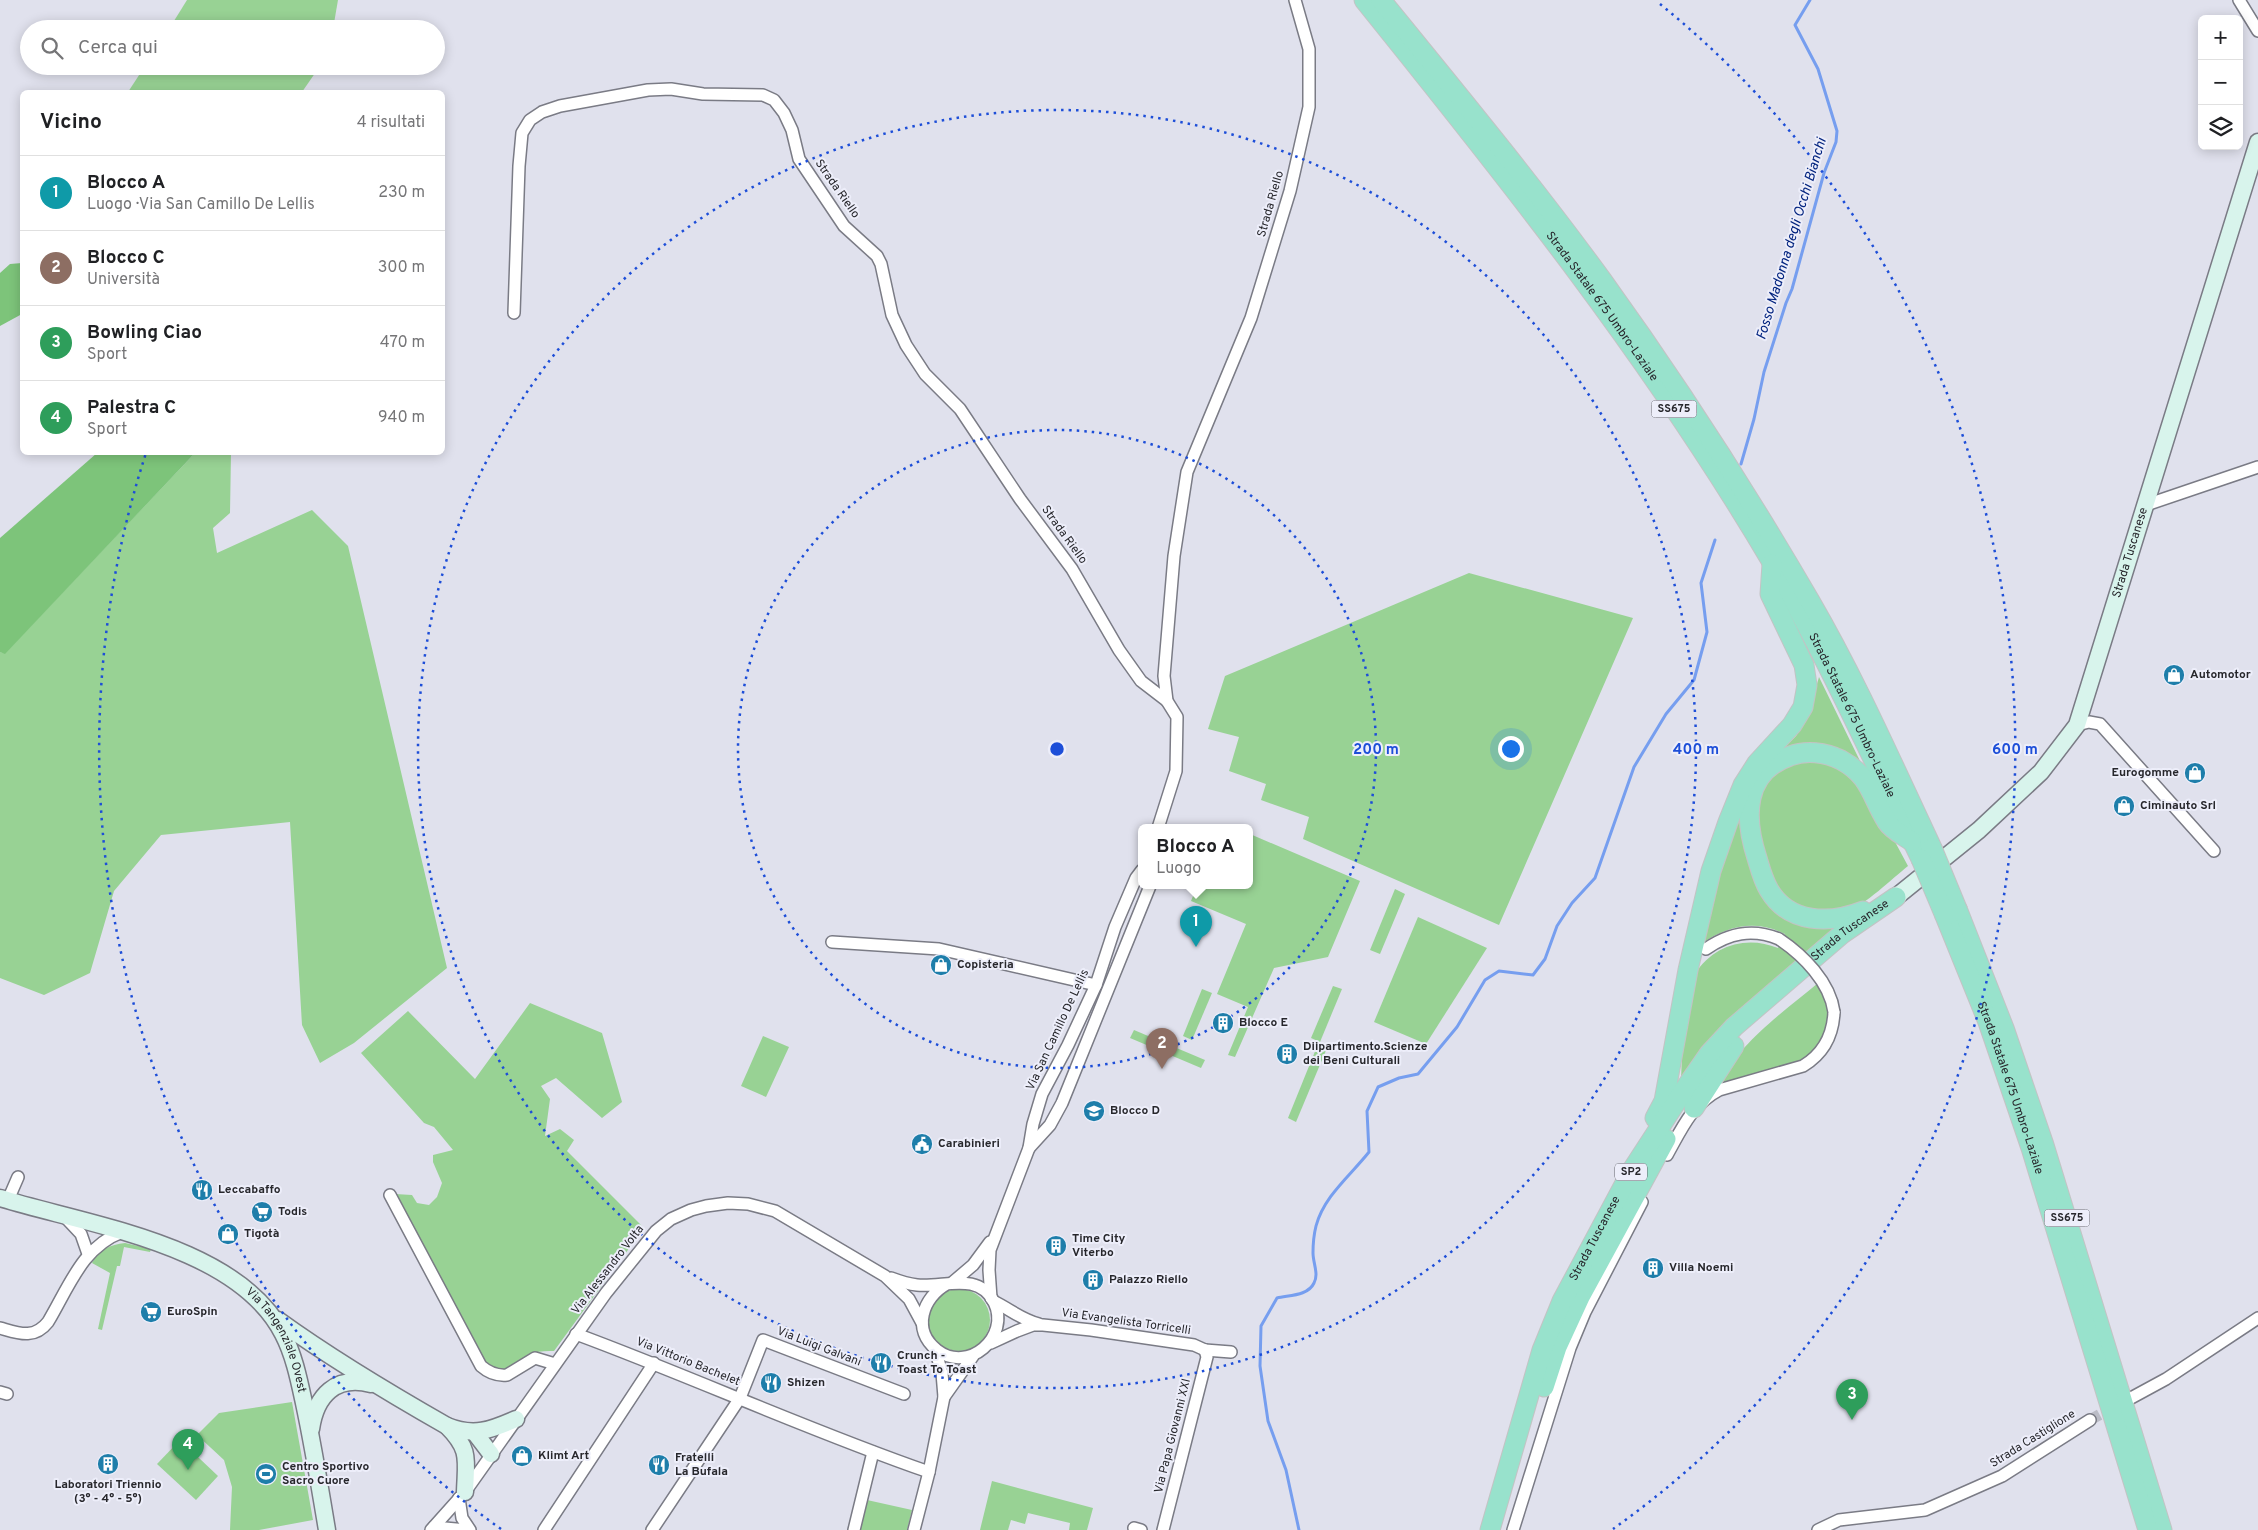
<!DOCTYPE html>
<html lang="it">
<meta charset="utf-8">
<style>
body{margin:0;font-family:Overpass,sans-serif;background:#f6f6f6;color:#202124}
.controls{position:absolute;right:15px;top:15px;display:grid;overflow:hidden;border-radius:8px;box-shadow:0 2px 12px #0003}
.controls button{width:45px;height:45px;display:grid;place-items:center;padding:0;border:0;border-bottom:1px solid #e0e0e0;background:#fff;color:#202124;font:25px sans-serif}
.you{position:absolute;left:1510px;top:748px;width:18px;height:18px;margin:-12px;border:4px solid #fff;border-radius:50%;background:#1a73e8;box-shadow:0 0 0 8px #1a73e833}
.badge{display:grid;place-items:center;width:32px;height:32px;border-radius:50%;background:#111827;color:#fff;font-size:16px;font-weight:700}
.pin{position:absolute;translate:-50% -41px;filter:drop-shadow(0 1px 2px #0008)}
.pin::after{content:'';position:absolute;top:26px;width:18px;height:15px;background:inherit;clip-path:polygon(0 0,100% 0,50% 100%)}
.popup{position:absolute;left:1138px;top:824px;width:115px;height:65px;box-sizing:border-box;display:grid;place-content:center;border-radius:8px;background:#fff;filter:drop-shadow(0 1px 4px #0005);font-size:16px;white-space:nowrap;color:#757577}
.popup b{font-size:19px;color:#202124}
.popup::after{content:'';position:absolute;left:50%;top:100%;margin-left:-10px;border:10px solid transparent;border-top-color:#fff}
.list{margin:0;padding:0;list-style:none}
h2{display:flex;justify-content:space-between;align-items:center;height:65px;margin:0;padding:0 20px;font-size:21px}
h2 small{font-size:16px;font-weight:400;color:#757577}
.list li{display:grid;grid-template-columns:32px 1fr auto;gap:15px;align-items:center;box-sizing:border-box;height:75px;padding:0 20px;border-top:1px solid #e0e0e0}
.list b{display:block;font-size:19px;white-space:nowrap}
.list p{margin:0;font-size:16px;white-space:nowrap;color:#757577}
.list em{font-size:16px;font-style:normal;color:#757577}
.icon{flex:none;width:28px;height:28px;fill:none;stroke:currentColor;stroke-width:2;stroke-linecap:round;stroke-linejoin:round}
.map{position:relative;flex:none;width:2258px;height:1530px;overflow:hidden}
.search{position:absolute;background:#fff;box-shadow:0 2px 12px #0003;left:20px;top:20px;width:425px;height:55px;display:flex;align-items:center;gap:12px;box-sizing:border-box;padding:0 18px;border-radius:28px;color:#757577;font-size:19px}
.panel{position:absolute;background:#fff;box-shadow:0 2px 12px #0003;left:20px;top:90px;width:425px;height:365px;border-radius:8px}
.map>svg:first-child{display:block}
.green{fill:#98d294}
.forest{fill:#7dc47a}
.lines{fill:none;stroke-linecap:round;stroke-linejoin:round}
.stream{stroke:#769eef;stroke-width:3}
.minor-tunnel{stroke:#bbbcc6;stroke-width:11;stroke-dasharray:11 5.5;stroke-linecap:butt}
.minor-casing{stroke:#7a7b85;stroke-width:14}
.secondary-casing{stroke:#7a7b85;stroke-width:19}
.trunk-casing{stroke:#c3c3c4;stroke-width:21}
.minor{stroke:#fff;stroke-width:11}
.secondary{stroke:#d8f4ec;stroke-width:16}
.trunk{stroke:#98e2cc;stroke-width:19}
.minor-bridge-casing{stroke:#7a7b85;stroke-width:14;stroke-linecap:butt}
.trunk-bridge-casing{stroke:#c3c3c4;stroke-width:21;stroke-linecap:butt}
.minor-bridge{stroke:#fff;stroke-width:11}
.trunk-bridge{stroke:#98e2cc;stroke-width:19}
.ring{fill:none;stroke:#1d4ed8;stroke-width:2.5;stroke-dasharray:2.5 5}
.labels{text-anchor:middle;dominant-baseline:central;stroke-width:4;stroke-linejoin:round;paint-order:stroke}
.shield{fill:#edeefa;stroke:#62636a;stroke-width:1}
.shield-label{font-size:11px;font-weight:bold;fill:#27272c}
.street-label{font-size:12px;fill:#27272c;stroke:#edeefa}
.poi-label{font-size:12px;font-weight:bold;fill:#27272c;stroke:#edeefa;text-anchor:start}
.water-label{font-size:14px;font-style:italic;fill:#03247f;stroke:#edeefa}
.centre{fill:#1d4ed8;stroke:#edeefa;stroke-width:2.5}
.ring-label{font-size:15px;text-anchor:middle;font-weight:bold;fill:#1d4ed8;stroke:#edeefa;stroke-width:4;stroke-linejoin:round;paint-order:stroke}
</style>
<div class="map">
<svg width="2258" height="1530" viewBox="0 0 2258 1530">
<rect width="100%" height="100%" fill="#e0e1ed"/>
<g class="green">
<path d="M187 0H338L333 29H169Z"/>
<path d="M145 66H320L302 92H128Z"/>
<path d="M195 453H231L230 513 213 528 217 553 312 510 348 546 447 968 354 1043 320 1063 302 1025 290 822 161 835 114 891 90 973 44 995 0 978V652L5 653Z"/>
<path d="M1469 573 1633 618 1499 925 1303 839 1309 817 1261 800 1266 784 1229 771 1239 737 1208 729 1225 676Z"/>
<path d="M1819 677 1860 761 1782 750 1796 736 1807 719Z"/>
<path d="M1801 758 1823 759 1865 786 1908 866C1894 877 1863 907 1847 911 1834 915 1799 908 1788 900 1769 884 1748 817 1758 794 1766 776 1785 767 1801 758Z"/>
<path d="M1740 813 1763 889 1841 924 1681 1081 1682 1054 1695 974C1713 945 1747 935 1778 948L1785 934C1755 919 1727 926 1701 944L1708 905Z"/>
<path d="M1250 834 1360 881 1328 957 1274 968 1235 1057 1228 1055 1248 1007 1217 994 1246 924 1191 901 1197 886H1250Z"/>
<path d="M1395 889 1405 894 1380 954 1370 950Z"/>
<path d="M1418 917 1487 948 1426 1044 1374 1022Z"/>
<path d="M1818 983 1829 1004 1828 1027 1818 1048 1800 1063 1721 1083C1737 1044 1786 1010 1818 983Z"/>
<path d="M1333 986 1342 989 1320 1042 1311 1038Z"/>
<path d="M1202 989 1212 993 1192 1040 1183 1036Z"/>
<path d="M530 1003 602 1033 622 1102 602 1118 556 1078 541 1086 550 1099 545 1136 560 1129 574 1140 567 1151 644 1228 554 1351C548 1351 540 1351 534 1353 509 1362 514 1378 484 1363L395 1194 412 1195 417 1203 429 1205 437 1197 442 1183 433 1162V1155L453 1150 434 1127 424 1123 361 1053 408 1011 475 1079Z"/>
<path d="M1134 1030 1205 1060 1201 1068 1130 1038Z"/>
<path d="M763 1036 789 1047 766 1097 741 1086Z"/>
<path d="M1318 1044 1327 1048 1296 1122 1288 1118Z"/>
<path d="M125 1243 151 1249 150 1252 124 1247 120 1266H117L102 1330 98 1329 110 1273 92 1263C99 1249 110 1245 125 1243Z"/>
<circle cx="959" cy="1320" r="31"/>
<path d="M292 1402 313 1520 259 1530H230L232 1487 224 1460 197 1435 219 1413Z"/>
<path d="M180 1440 218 1476 196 1500 157 1464Z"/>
<path d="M992 1481 1093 1508 1087 1530H1069L1070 1523 1028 1513 1025 1524 1011 1520 1008 1530H980Z"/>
<path d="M867 1500 912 1510 907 1530H860Z"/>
</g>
<g class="forest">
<path d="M22 263V314L0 326V273L10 264Z"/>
<path d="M97 453H195L5 654 0 652V538Z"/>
</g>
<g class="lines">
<g class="stream">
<path d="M1741 464 1754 419 1764 372 1786 303 1792 289 1824 173 1836 142 1837 131 1818 69 1795 25 1810 0"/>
<path d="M1299 1530 1286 1470 1268 1421 1260 1366 1261 1326 1277 1298C1289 1295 1308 1296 1314 1283 1319 1274 1313 1263 1313 1253 1313 1245 1314 1234 1316 1226 1324 1196 1350 1176 1369 1152L1367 1111 1378 1087 1399 1078 1418 1074 1457 1027 1485 980 1499 971 1533 975 1545 959 1557 926 1572 903 1595 878 1634 767 1666 714 1694 680 1707 632 1701 583 1715 540"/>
</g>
<path class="minor-tunnel" d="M2090 1420 2115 1406"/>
<g class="minor-casing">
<g id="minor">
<path d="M2239 0 2258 31"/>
<path d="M514 313 519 166 522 133 530 120 542 112 560 106 648 90 671 89 703 94 763 95 774 100 784 113 792 130 799 159 844 226 877 256 881 264 892 315 906 345 925 374 960 409 1020 499 1072 569 1119 650 1141 681 1167 701"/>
<path d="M2146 505 2258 467"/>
<path d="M2077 725 2089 722 2100 724 2214 851"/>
<path d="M1158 828 1176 771 1177 717 1167 701 1164 676 1174 556 1187 472 1251 318 1290 191 1309 107V49L1295 0"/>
<path d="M832 942 939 949 1096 985"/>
<path d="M1706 949C1729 933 1752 928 1779 939"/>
<path d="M1029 1148 1050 1125 1062 1103 1150 886"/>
<path d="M1667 1155C1681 1130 1692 1104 1719 1090L1803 1066C1823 1054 1833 1035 1834 1012"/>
<path d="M390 1195 481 1366C489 1373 497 1376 507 1375L535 1358 555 1364"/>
<path d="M8 1200 18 1177"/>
<path d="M65 1217 81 1234 88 1254"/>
<path d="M891 1278C899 1281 908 1284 917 1285 943 1288 978 1271 994 1302 1011 1337 968 1374 937 1350 911 1330 923 1297 947 1284"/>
<path d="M953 1282 973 1265 990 1242"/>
<path d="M991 1298 989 1270 990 1250 1029 1148 1033 1124 1042 1094 1068 1045 1096 985 1115 927 1136 878 1142 870"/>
<path d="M993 1301C1010 1309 1020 1319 1039 1324"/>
<path d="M0 1328C18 1333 34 1340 48 1322 69 1287 82 1247 122 1232"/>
<path d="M576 1334C695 1378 810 1431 929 1472"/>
<path d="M991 1343 1017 1331 1033 1325H1043L1091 1330 1194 1345 1205 1350"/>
<path d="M1205 1350 1231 1352"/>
<path d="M0 1392 7 1394"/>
<path d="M944 1397 973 1356"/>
<path d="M2131 1398 2166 1379 2258 1318"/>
<path d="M459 1498 462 1518 470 1530"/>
<path d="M434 1527 467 1530"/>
<path d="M1134 1528 1141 1530"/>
<path d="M431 1530 465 1492 606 1293 656 1231 671 1219 691 1210 706 1206 728 1203 748 1204 775 1211 885 1276 909 1299 922 1323"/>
<path d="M544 1530 654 1363"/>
<path d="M652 1530 740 1398 763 1340 904 1394"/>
<path d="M854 1530 873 1452"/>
<path d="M914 1530 929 1472 944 1397 942 1373 935 1349"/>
<path d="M1163 1530 1207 1357 1205 1350"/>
<path d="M1513 1530 1570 1348 1585 1312 1642 1202"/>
<path d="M1818 1530 1839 1520 1925 1510 2002 1476 2090 1420"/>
</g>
</g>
<g class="secondary-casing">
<g id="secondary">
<path id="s1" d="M1896 897 1979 830 2041 772 2077 725 2258 142"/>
<path id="s2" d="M0 1198C88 1225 238 1245 283 1334 294 1355 299 1380 304 1403 313 1445 320 1488 327 1530"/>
<path d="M278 1320C332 1359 389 1393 447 1426 474 1437 491 1430 516 1419"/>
<path d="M447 1426C471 1450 466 1460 465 1492"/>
<path d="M311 1429C316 1395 336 1375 371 1384"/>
<path d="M475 1433 491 1454"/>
</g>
</g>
<g class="trunk-casing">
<g id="trunk">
<path id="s3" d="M1364 0C1510 181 1655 363 1773 564 1828 660 1873 760 1921 859"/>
<path d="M1381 0C1456 92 1532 184 1602 280 1677 384 1746 491 1810 601 1856 680 1893 765 1932 848"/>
<path d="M1863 911C1830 924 1789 924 1769 890 1763 880 1760 868 1757 858 1744 818 1743 772 1790 756 1806 750 1825 752 1841 760 1871 776 1871 797 1887 822 1892 830 1904 836 1911 841"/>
<path d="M1958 911 2004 1028 2044 1145 2162 1530"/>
<path id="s4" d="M1945 916 1988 1022 2031 1148 2148 1530"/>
<path d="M1694 1108 1734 1046"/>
<path d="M1655 1118 1664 1101 1688 970 1711 871 1728 822 1743 785 1757 763 1792 725 1803 707 1807 685 1804 665 1770 594 1772 564"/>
<path d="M1544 1387 1557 1347 1580 1297 1666 1139"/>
<path id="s5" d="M1490 1530 1542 1350 1562 1301 1632 1170 1686 1087 1709 1054 1734 1027 1842 934 1896 897"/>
</g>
</g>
<use href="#minor" class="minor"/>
<use href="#secondary" class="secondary"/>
<use href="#trunk" class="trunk"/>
<g class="minor-bridge-casing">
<path id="minor-bridge" d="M1779 939C1803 955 1830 982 1834 1012"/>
</g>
<g class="trunk-bridge-casing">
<g id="trunk-bridge">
<path d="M1932 848 1958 911"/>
<path d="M1921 859 1945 916"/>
</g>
</g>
<use href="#minor-bridge" class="minor-bridge"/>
<use href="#trunk-bridge" class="trunk-bridge"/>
</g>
<g class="ring">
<circle cx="1057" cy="749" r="319"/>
<circle cx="1057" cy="749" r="639"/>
<path d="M501 1529A958 958 0 0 1 146 453M1660 4A958 958 0 0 1 1613 1529"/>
</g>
<defs>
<g id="shop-disc" transform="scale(1.125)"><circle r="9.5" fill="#1e7eaa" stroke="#edeefa"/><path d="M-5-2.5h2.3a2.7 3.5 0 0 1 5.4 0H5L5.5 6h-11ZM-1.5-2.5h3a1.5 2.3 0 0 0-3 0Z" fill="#fff"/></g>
<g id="building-disc" transform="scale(1.125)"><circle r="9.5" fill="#1e7eaa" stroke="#edeefa"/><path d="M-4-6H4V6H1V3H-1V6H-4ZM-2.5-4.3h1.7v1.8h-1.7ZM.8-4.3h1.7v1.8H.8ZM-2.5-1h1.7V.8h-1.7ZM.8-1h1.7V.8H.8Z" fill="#fff"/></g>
<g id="university-disc" transform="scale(1.125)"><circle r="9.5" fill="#1e7eaa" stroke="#edeefa"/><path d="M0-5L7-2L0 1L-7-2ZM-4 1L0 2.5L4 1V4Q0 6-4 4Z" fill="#fff"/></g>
<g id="civic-disc" transform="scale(1.125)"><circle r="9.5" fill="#1e7eaa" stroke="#edeefa"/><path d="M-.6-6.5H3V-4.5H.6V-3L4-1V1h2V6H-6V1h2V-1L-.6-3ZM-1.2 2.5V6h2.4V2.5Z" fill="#fff"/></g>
<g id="restaurant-disc" transform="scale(1.125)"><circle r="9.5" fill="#1e7eaa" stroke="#edeefa"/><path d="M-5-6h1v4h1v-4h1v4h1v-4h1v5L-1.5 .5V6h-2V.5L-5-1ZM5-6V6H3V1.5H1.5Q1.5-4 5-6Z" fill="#fff"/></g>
<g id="supermarket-disc" transform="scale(1.125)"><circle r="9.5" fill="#1e7eaa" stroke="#edeefa"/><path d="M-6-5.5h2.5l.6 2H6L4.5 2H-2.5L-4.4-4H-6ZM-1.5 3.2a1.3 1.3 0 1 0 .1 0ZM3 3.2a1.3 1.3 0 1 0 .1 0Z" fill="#fff"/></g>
<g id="stadium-disc" transform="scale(1.125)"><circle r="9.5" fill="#1e7eaa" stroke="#edeefa"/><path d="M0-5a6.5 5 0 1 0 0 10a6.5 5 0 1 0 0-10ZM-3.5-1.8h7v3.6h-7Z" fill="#fff"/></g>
</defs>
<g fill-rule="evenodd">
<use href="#shop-disc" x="2174" y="675"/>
<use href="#shop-disc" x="2195" y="773"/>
<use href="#shop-disc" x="2124" y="806"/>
<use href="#shop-disc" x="941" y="965"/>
<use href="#building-disc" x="1223" y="1023"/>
<use href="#building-disc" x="1287" y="1054"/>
<use href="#university-disc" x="1094" y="1111"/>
<use href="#civic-disc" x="922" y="1144"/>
<use href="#restaurant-disc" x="202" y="1190"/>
<use href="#supermarket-disc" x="262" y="1212"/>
<use href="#shop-disc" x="228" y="1234"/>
<use href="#building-disc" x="1056" y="1246"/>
<use href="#building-disc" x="1653" y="1268"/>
<use href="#building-disc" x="1093" y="1280"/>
<use href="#supermarket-disc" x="151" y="1312"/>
<use href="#restaurant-disc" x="881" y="1363"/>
<use href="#restaurant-disc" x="771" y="1383"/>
<use href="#shop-disc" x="522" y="1456"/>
<use href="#building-disc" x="108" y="1464"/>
<use href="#restaurant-disc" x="659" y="1465"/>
<use href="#stadium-disc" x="266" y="1474"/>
</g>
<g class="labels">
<g class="shield">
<rect x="1651.5" y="400.5" width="45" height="17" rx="4"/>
<rect x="1615" y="1163.5" width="32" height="17" rx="4"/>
<rect x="2044.5" y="1209.5" width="45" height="17" rx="4"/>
</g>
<g class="shield-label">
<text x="1674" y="409">SS675</text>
<text x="1631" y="1172">SP2</text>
<text x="2067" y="1218">SS675</text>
</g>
<g class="street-label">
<text transform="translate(837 189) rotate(55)">Strada Riello</text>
<text transform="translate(1271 204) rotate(-74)">Strada Riello</text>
<text stroke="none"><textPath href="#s3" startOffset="388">Strada Statale 675 Umbro-Laziale</textPath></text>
<text transform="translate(1064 535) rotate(54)">Strada Riello</text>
<text stroke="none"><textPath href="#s1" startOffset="431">Strada Tuscanese</textPath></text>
<text stroke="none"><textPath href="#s3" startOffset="868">Strada Statale 675 Umbro-Laziale</textPath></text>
<text stroke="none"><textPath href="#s5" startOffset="716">Strada Tuscanese</textPath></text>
<text transform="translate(1058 1030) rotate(-65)">Via San Camillo De Lellis</text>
<text stroke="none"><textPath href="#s4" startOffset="184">Strada Statale 675 Umbro-Laziale</textPath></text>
<text stroke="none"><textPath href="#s5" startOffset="311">Strada Tuscanese</textPath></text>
<text transform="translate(608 1270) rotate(-52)">Via Alessandro Volta</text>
<text transform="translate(1126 1322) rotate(8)">Via Evangelista Torricelli</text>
<text stroke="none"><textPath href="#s2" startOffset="325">Via Tangenziale Ovest</textPath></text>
<text transform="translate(819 1347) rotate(21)">Via Luigi Galvani</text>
<text transform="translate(688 1362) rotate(22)">Via Vittorio Bachelet</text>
<text transform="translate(1173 1436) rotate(-76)">Via Papa Giovanni XXI</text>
<text transform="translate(2033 1439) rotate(-32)">Strada Castiglione</text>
</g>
<g class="poi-label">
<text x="2190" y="675">Automotor</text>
<text x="2179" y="773" text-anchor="end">Eurogomme</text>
<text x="2140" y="806">Ciminauto Srl</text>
<text x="957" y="965">Copisteria</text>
<text x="1239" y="1023">Blocco E</text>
<text x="1303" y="1047">Diipartimento.Scienze<tspan x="1303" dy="14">dei Beni Culturali</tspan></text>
<text x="1110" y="1111">Blocco D</text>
<text x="938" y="1144">Carabinieri</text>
<text x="218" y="1190">Leccabaffo</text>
<text x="278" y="1212">Todis</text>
<text x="244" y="1234">Tigotà</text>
<text x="1072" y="1239">Time City<tspan x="1072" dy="14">Viterbo</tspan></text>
<text x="1669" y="1268">Villa Noemi</text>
<text x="1109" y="1280">Palazzo Riello</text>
<text x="167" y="1312">EuroSpin</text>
<text x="897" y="1356">Crunch -<tspan x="897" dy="14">Toast To Toast</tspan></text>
<text x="787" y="1383">Shizen</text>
<text x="538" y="1456">Klimt Art</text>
<text x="675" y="1458">Fratelli<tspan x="675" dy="14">La Bufala</tspan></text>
<text x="282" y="1467">Centro Sportivo<tspan x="282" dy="14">Sacro Cuore</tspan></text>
<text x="108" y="1485" text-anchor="middle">Laboratori Triennio<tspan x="108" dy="14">(3° - 4° - 5°)</tspan></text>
</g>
<g class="water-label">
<text transform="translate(1792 239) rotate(-73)">Fosso Madonna degli Occhi Bianchi</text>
</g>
</g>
<circle cx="1057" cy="749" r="8" class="centre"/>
<g class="ring-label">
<text x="1376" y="754">200 m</text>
<text x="1696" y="754">400 m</text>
<text x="2015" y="754">600 m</text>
</g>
</svg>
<div class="controls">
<button>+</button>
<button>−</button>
<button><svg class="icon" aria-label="layers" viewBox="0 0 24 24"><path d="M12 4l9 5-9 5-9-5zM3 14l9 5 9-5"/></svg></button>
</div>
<div class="you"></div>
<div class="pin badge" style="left:1196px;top:947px;background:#0f9aa8">1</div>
<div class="popup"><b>Blocco A</b>Luogo</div>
<div class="pin badge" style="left:1162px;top:1069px;background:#8d6e63">2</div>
<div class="pin badge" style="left:1852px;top:1420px;background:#2e9e5b">3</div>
<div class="pin badge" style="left:188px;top:1470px;background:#2e9e5b">4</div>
<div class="search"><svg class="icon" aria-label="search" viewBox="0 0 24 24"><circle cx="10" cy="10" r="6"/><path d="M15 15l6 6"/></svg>Cerca qui</div>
<section class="panel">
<h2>Vicino<small>4 risultati</small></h2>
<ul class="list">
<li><span class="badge" style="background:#0f9aa8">1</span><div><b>Blocco A</b><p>Luogo · Via San Camillo De Lellis</p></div><em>230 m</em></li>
<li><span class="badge" style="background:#8d6e63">2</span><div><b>Blocco C</b><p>Università</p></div><em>300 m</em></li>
<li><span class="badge" style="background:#2e9e5b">3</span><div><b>Bowling Ciao</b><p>Sport</p></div><em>470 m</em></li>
<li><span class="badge" style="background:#2e9e5b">4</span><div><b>Palestra C</b><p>Sport</p></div><em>940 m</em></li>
</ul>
</section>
</div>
